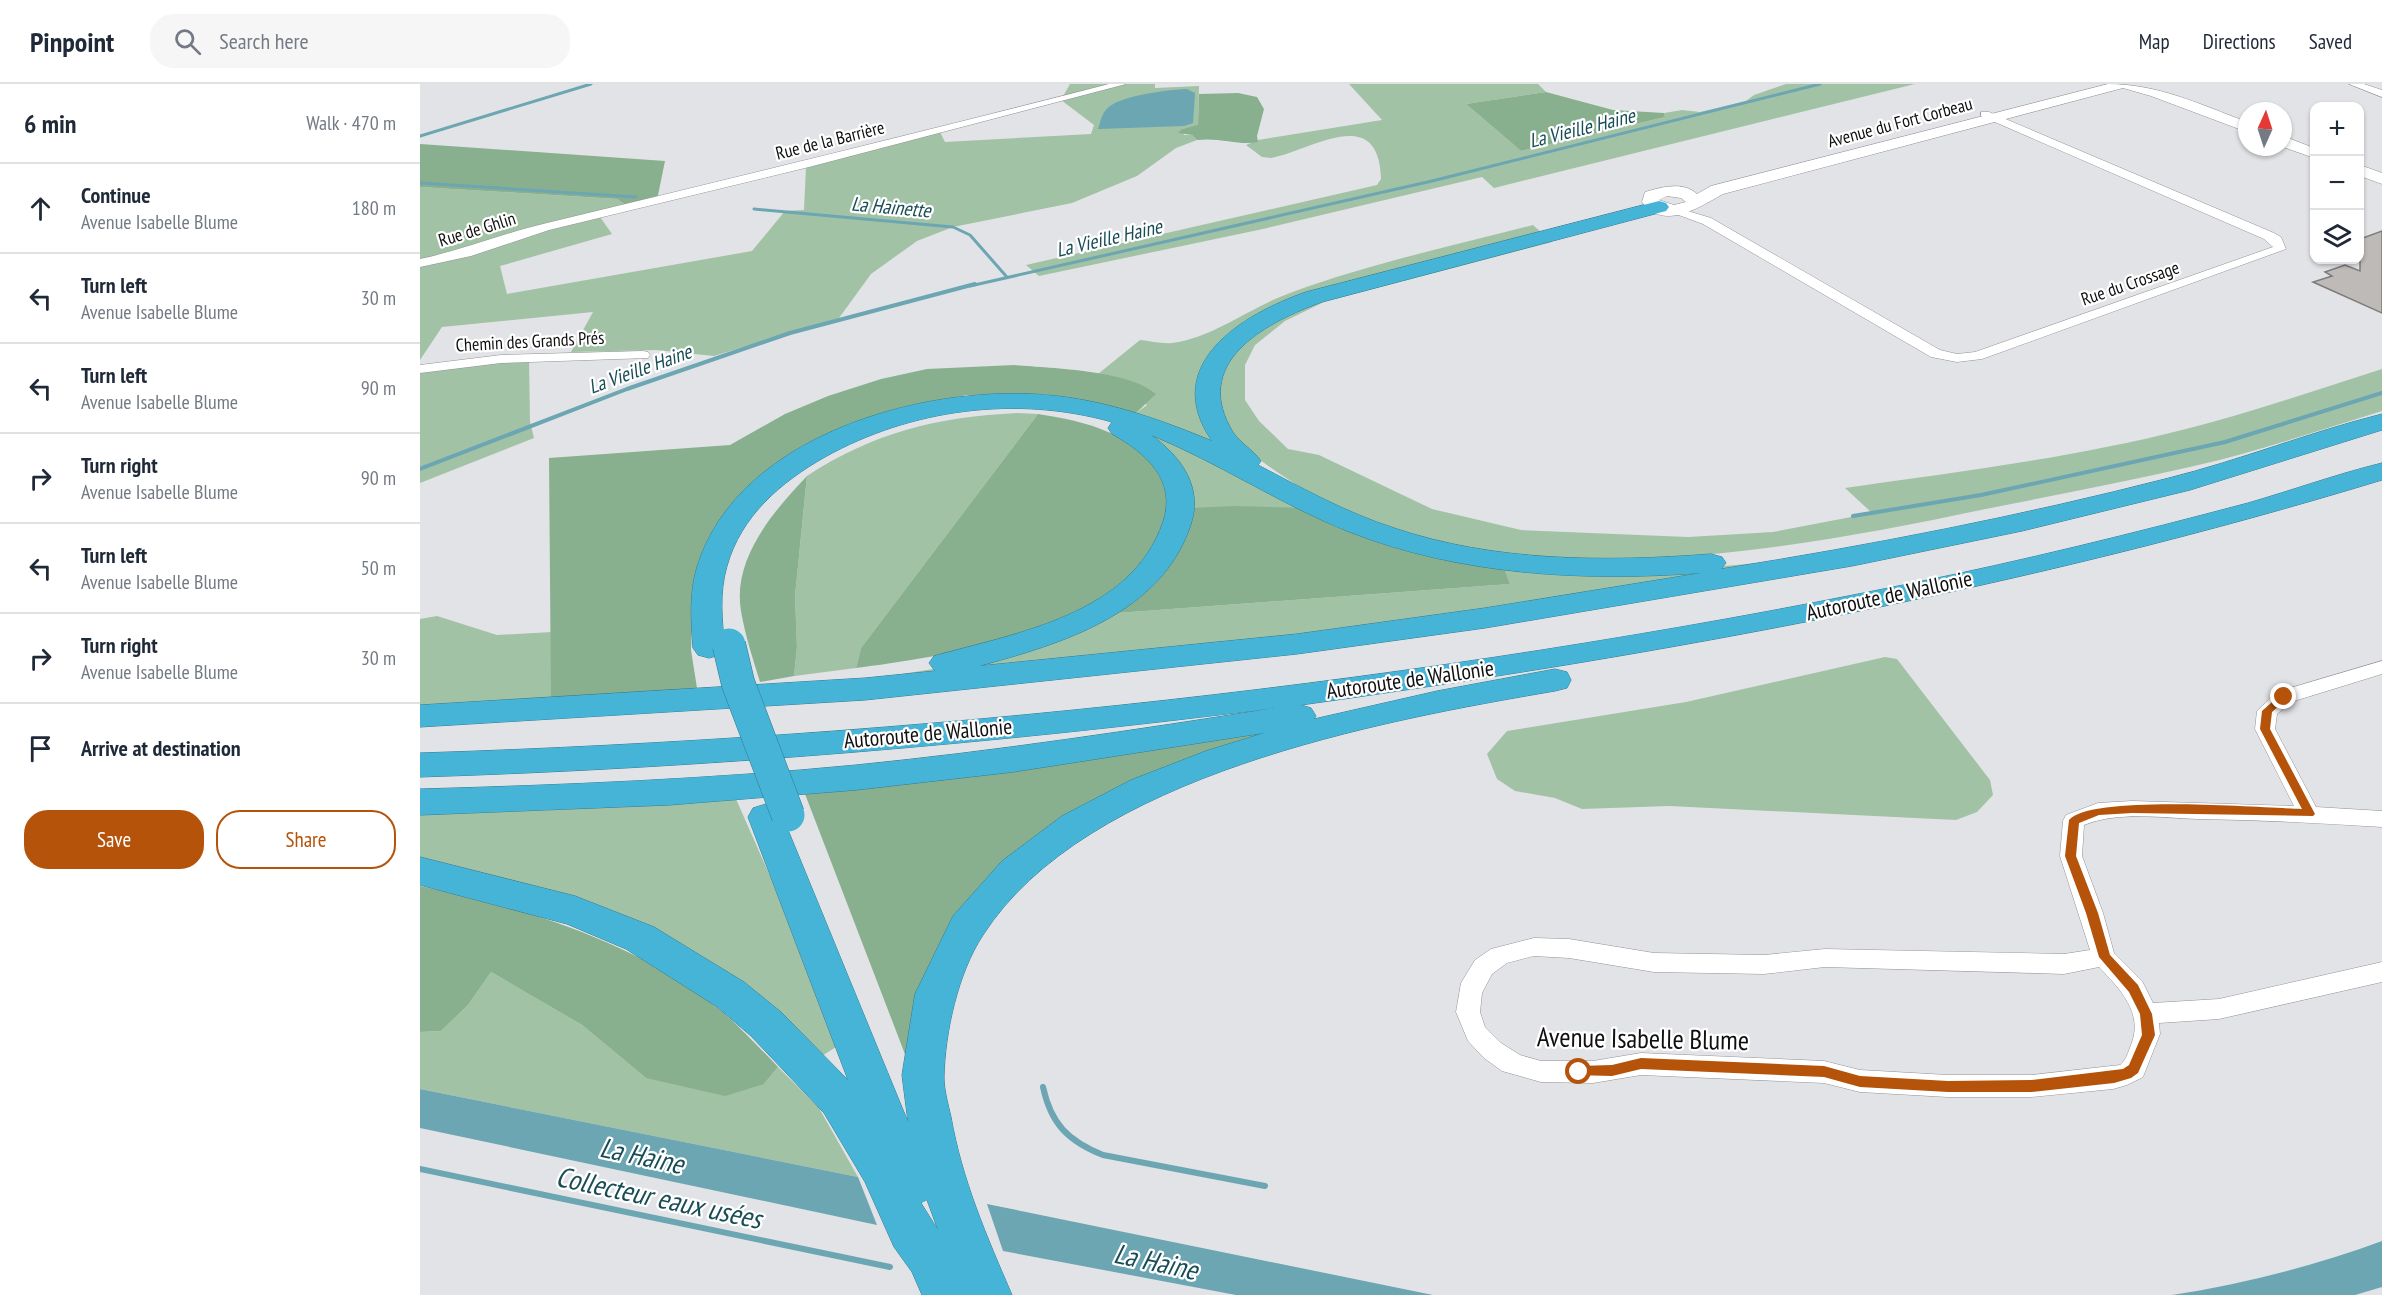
<!DOCTYPE html>
<meta charset="utf-8">
<style>
body{margin:0;font-family:"PT Sans Narrow",sans-serif;background:#f6f6f7;color:#1f2937}
.controls{position:absolute;right:18px;top:18px;display:grid;overflow:hidden;border-radius:12px;box-shadow:0 2px 4px #0004}
.controls button{width:54px;height:54px;display:grid;place-items:center;padding:0;border:0;border-bottom:2px solid #e0e1e3;background:#fff;color:#1f2937;font:30px sans-serif}
.compass{position:absolute;left:1818px;top:18px;width:54px;height:54px;border-radius:50%;background:#fff;box-shadow:0 2px 4px #0004;rotate:3deg}
.stop{position:absolute;width:18px;height:18px;margin:-14px;border:4px solid #b45309;border-radius:50%;background:#fff}
.stop.end{background:#b45309;border-color:#fff;box-shadow:0 2px 6px #0008}
.list{margin:0;padding:0;list-style:none}
h2{display:flex;justify-content:space-between;align-items:center;height:78px;margin:0;padding:0 24px;font-size:26px}
h2 small{font-size:20px;font-weight:400;color:#747a83}
.list li{display:grid;grid-template-columns:39px 1fr auto;gap:18px;align-items:center;box-sizing:border-box;height:90px;padding:0 24px;border-top:2px solid #e0e1e3}
.list b{display:block;font-size:22px;white-space:nowrap}
.list p{margin:0;font-size:20px;white-space:nowrap;color:#747a83}
.list em{font-size:20px;font-style:normal;color:#747a83}
.actions{display:flex;gap:12px;padding:18px 24px}
.actions a{flex:1;padding:14px 0;border:2px solid #b45309;border-radius:24px;text-align:center;font-size:21px;color:#b45309}
.actions .main{background:#b45309;color:#fff}
.icon{flex:none;width:33px;height:33px;fill:none;stroke:currentColor;stroke-width:2;stroke-linecap:round;stroke-linejoin:round}
.map{position:relative;flex:none;width:1962px;height:1211px;overflow:hidden}
header{display:flex;align-items:center;gap:36px;box-sizing:border-box;height:84px;padding:0 30px;background:#fff;border-bottom:2px solid #e0e1e3}
header strong{font-size:28px}
nav{display:flex;gap:33px;margin-inline-start:auto;font-size:21px}
.search{width:420px;height:54px;background:#f6f6f7;display:flex;align-items:center;gap:15px;box-sizing:border-box;padding:0 21px;border-radius:24px;color:#747a83;font-size:22px}
main{display:flex}
aside{flex:1;background:#fff}
.map>svg:first-child{display:block}
.green{fill:#a2c2a6}
.forest{fill:#89b08e}
.water{fill:#6ba6b2}
.lines{fill:none;stroke-linecap:round;stroke-linejoin:round}
.stream-far2{stroke:#6ba6b2;stroke-width:3}
.stream-far1{stroke:#6ba6b2;stroke-width:4}
.stream{stroke:#6ba6b2;stroke-width:6}
.building{fill:#bebab8;stroke:#7f7b7a;stroke-width:1.5}
.street-casing{stroke:#929296;stroke-width:1}
.secondary-casing{stroke:#929296;stroke-width:1}
.highway-casing{stroke:#337b91;stroke-width:1}
.street{fill:#fff;fill-rule:evenodd}
.secondary{fill:#fff;fill-rule:evenodd}
.highway{fill:#46b4d6;fill-rule:evenodd}
.highway-bridge-casing{stroke:#337b91;stroke-width:34;stroke-linecap:butt}
.highway-bridge{stroke:#46b4d6;stroke-width:33}
.route{fill:#b45309}
.labels{text-anchor:middle;dominant-baseline:central;stroke-width:4.5;stroke-linejoin:round;paint-order:stroke}
.far-street-label{font-size:18px;fill:#101011;stroke:#fff}
.far-water-label{font-size:20px;font-style:italic;fill:#194d56;stroke:#fff}
.street-label{font-size:22px;fill:#101011;stroke:#fff}
.near-street-label{font-size:27px;fill:#101011;stroke:#fff}
.near-water-label{font-size:28px;font-style:italic;fill:#194d56;stroke:#fff}
</style>
<header>
<strong>Pinpoint</strong>
<div class="search"><svg class="icon" aria-label="search" viewBox="0 0 24 24"><circle cx="10" cy="10" r="6"/><path d="M15 15l6 6"/></svg>Search here</div>
<nav><a>Map</a><a>Directions</a><a>Saved</a></nav>
</header>
<main>
<aside>
<h2>6 min<small>Walk · 470 m</small></h2>
<ul class="list">
<li><svg class="icon" aria-label="ahead" viewBox="0 0 24 24"><path d="M12 20V5M6 11l6-6 6 6"/></svg><div><b>Continue</b><p>Avenue Isabelle Blume</p></div><em>180 m</em></li>
<li><svg class="icon" aria-label="left" viewBox="0 0 24 24"><path d="M17 20v-9H6M10 6l-5 5 5 5"/></svg><div><b>Turn left</b><p>Avenue Isabelle Blume</p></div><em>30 m</em></li>
<li><svg class="icon" aria-label="left" viewBox="0 0 24 24"><path d="M17 20v-9H6M10 6l-5 5 5 5"/></svg><div><b>Turn left</b><p>Avenue Isabelle Blume</p></div><em>90 m</em></li>
<li><svg class="icon" aria-label="right" viewBox="0 0 24 24"><path d="M7 20v-9h11M14 6l5 5-5 5"/></svg><div><b>Turn right</b><p>Avenue Isabelle Blume</p></div><em>90 m</em></li>
<li><svg class="icon" aria-label="left" viewBox="0 0 24 24"><path d="M17 20v-9H6M10 6l-5 5 5 5"/></svg><div><b>Turn left</b><p>Avenue Isabelle Blume</p></div><em>50 m</em></li>
<li><svg class="icon" aria-label="right" viewBox="0 0 24 24"><path d="M7 20v-9h11M14 6l5 5-5 5"/></svg><div><b>Turn right</b><p>Avenue Isabelle Blume</p></div><em>30 m</em></li>
<li><svg class="icon" aria-label="arrive" viewBox="0 0 24 24"><path d="M6 21V4h12l-3 4 3 4H6"/></svg><div><b>Arrive at destination</b></div></li>
</ul>
<div class="actions"><a class="main">Save</a><a>Share</a></div>
</aside>
<div class="map">
<svg width="1962" height="1211" viewBox="0 0 1962 1211">
<rect width="100%" height="100%" fill="#e2e3e6"/>
<g class="green">
<path d="M650 0H735V4L779 2 778 42 762 45 764 51H772L777 56 756 64 717 92 652 119 533 143 497 157 451 190 419 234 294 272 236 266 151 268 173 228 22 243 0 276V103L197 115 208 123 178 130 192 150 80 182 87 210 332 167 365 127 384 126 386 83 520 48 525 58 671 50 674 41 641 16Z"/>
<path d="M929 0H1118L1126 8 1046 20 1101 67 1245 33 1244 29 1262 26 1280 28 1326 17 1334 11 1366 0H1495L1074 104 1062 93 843 145 619 192 606 181 957 101 961 95C959 18 892 66 851 74L842 73 826 61 838 56 962 36Z"/>
<path d="M1113 141 1123 150 875 215 794 273 803 363 716 329 727 321 678 290 720 256C730 257 742 260 752 259 795 253 830 223 870 209 948 180 1032 162 1113 141Z"/>
<path d="M1128 154 1132 158 904 218 865 237 835 261 825 281V316L839 337 868 365 899 371 1012 425 1101 446 1268 453 1353 448 1452 429 1425 404C1537 388 1652 374 1762 346 1830 329 1896 306 1962 285V327C1900 346 1837 368 1774 382 1705 398 1635 411 1566 425 1427 454 1288 480 1146 474 1047 470 942 447 860 390 834 372 811 356 801 325 794 300 807 270 827 253 862 221 925 210 970 198 1023 183 1075 169 1128 154Z"/>
<path d="M109 274 110 338 114 354 0 399V285Z"/>
<path d="M597 329 618 330 441 564 436 584 374 592 377 563 375 512 387 392C454 348 518 333 597 329Z"/>
<path d="M709 337 886 424H771Z"/>
<path d="M1381 475 1131 515 877 551 401 603 519 584 684 530 1090 500 1083 481 1282 484Z"/>
<path d="M17 532 77 551 132 548 131 616 0 623V535Z"/>
<path d="M1465 573 1477 575 1570 696 1573 711 1557 728 1536 736 1249 722 1162 725 1135 714 1095 707 1077 695 1067 670 1087 647 1266 618Z"/>
<path d="M316 715 353 799 416 963 397 975 309 891 0 779V729L133 726Z"/>
<path d="M71 888 162 941 226 994 344 1000 358 983 399 1024 438 1093 0 1005V948L21 947 48 921Z"/>
</g>
<g class="forest">
<path d="M1126 8 1193 26 1244 29 1245 33 1101 67 1046 20Z"/>
<path d="M818 9 837 13 844 25 837 52 838 58C820 62 800 53 777 56L772 51 758 49 762 45 778 41 779 10Z"/>
<path d="M0 60 245 77 237 116 208 123 197 115 0 103Z"/>
<path d="M594 281C630 284 710 286 736 310L716 329 659 315 622 310 547 311 476 325 386 364 274 495 271 566 277 604 131 616 129 374 310 361 365 330 408 312 461 295 507 285Z"/>
<path d="M618 330C665 337 720 350 742 396 750 413 747 427 742 444 713 544 523 573 436 584L441 564Z"/>
<path d="M387 392 375 512 377 563 374 592 340 598C333 575 325 551 321 527 312 474 354 427 387 392Z"/>
<path d="M814 422 886 424 1083 481 1090 500 684 530C730 499 762 483 771 424Z"/>
<path d="M883 643 613 760 488 978 385 710 613 683Z"/>
<path d="M0 802C98 823 194 851 277 908 307 929 333 957 358 983L344 1000 305 1012 226 994 162 941 71 888 48 921 21 947 0 948Z"/>
</g>
<g class="water">
<path d="M767 5 775 9 773 39 764 42 678 45C680 40 681 32 685 27 696 11 749 6 767 5Z"/>
<path d="M0 1005 438 1093 457 1141 0 1044Z"/>
<path d="M567 1120 1013 1211H816L583 1167Z"/>
<path d="M1962 1157V1203L1935 1211H1752C1823 1200 1894 1182 1962 1157Z"/>
</g>
<g class="lines">
<g class="stream-far2">
<path d="M0 52 171 0"/>
<path d="M0 99 216 113"/>
<path d="M334 125 533 143 550 151 586 192"/>
<path d="M550 202 1012 97 1400 0"/>
</g>
<g class="stream-far1">
<path d="M0 385 207 305 370 249 555 200"/>
<path d="M1433 432 1561 411 1805 358 1962 309"/>
</g>
<g class="stream">
<path d="M623 1003C631 1040 648 1057 683 1071L845 1102"/>
<path d="M0 1085 470 1183"/>
</g>
</g>
<path class="building" d="M1962 147V229L1893 198 1912 192 1905 188 1925 181 1940 187V155Z"/>
<g class="lines">
<g class="street-casing">
<g id="street">
<path d="M689 0H706L389 83 129 146 51 172 0 183V175C43 166 84 149 127 139 314 94 502 48 689 0Z"/>
<path d="M1929 0H1944L1962 6V13Z"/>
<path d="M1561 28H1569L1854 149 1861 153 1866 165 1562 275 1537 278 1511 273 1283 140 1245 126 1251 122 1291 134 1520 266 1537 270 1555 268 1853 163 1844 155 1561 32Z"/>
<path d="M223 267 228 268 230 271 228 274 81 279 0 289V281L81 271Z"/>
<path d="M1962 577V590L1871 618 1857 630 1855 645 1896 723 1962 727V743C1901 739 1839 736 1778 735 1741 734 1699 727 1664 741L1662 772 1683 829 1694 869 1722 897 1733 919 1799 915 1962 878V898L1799 935 1739 939 1740 950 1723 993 1707 1001 1693 1005 1611 1013H1528L1440 1008 1404 999 1221 991 1173 999 1121 998 1082 987 1064 974 1048 957 1036 928 1041 899 1055 876 1071 865 1114 854 1149 855 1234 869 1344 871 1405 865 1644 870 1670 866 1640 772 1643 737 1646 731 1678 719 1712 717 1874 722 1835 645 1837 627 1857 608ZM1114 872 1149 874 1234 888 1344 890 1405 883 1644 890 1679 883C1700 905 1724 929 1711 961 1708 969 1706 976 1700 981L1611 991H1528L1440 986 1404 977 1221 969 1173 977H1121L1100 971 1081 959 1065 943 1060 928 1062 909 1072 890 1087 879Z"/>
</g>
</g>
<g class="secondary-casing">
<g id="secondary">
<path d="M1688 0C1738 0 1779 20 1827 38V48L1731 12 1703 4 1303 110C1281 122 1244 148 1222 118L1225 108C1242 103 1263 97 1277 110L1291 102ZM1247 112 1261 114 1266 118 1254 121 1239 116Z"/>
<path d="M1863 52 1894 64V74L1863 63Z"/>
<path d="M1940 81 1962 89V100L1940 92Z"/>
</g>
</g>
<g class="highway-casing">
<g id="highway">
<path d="M1239 117 1246 119 1249 123 1246 127 902 218C850 237 773 275 810 343 817 358 832 364 841 377L838 381C882 404 927 429 974 444 1075 478 1186 478 1291 470L1302 473 1306 479 1301 485C1452 461 1601 432 1749 394 1821 376 1890 348 1962 330V346L1770 406 1602 447 1432 482 1065 544 877 570 445 616 0 643V621L445 594 515 587 509 579 514 572C596 549 711 531 743 438 757 396 726 369 692 350L688 344 692 338C596 311 491 325 405 373 361 398 321 432 307 482 299 509 302 537 305 564L300 571 289 574 278 571 273 564C271 537 269 509 277 483 317 351 505 300 627 311 685 316 739 335 792 357 739 280 823 230 886 208ZM731 351C799 379 860 420 927 447 1038 491 1163 498 1281 489L1065 524 877 550 559 582C641 560 742 530 771 440 783 403 761 372 731 351Z"/>
<path d="M1962 379V396C1608 504 1247 570 881 621L891 624 896 632 894 635 1017 607 1135 585 1147 588 1151 596 1147 604 1135 607C959 637 666 691 563 851 538 889 525 948 524 993 524 1006 528 1020 531 1033 542 1096 567 1153 592 1211H502L492 1188 474 1163 445 1098 404 1029 331 952 296 922 206 865 147 840 0 801V773L155 812 234 843 324 898 361 928 428 996 328 733 333 724 346 720 359 724 488 1038 482 991 495 910 533 832 582 777 642 732 711 696 786 667 844 649 593 688 436 706 249 721 0 731V705C145 701 291 695 436 681 576 667 715 646 855 624 571 660 286 684 0 693V669C499 653 999 600 1488 500 1602 477 1715 449 1828 419 1873 406 1917 390 1962 379ZM507 1116 518 1146 501 1119Z"/>
</g>
</g>
<use href="#street" class="street"/>
<use href="#secondary" class="secondary"/>
<use href="#highway" class="highway"/>
<g class="highway-bridge-casing">
<path id="highway-bridge" d="M309 561 318 599 368 731"/>
</g>
<use href="#highway-bridge" class="highway-bridge"/>
</g>
<path class="route" d="M1861 610 1869 613 1852 628 1850 645 1895 730 1893 732 1712 729 1679 731 1659 739 1656 772 1678 829 1690 871 1718 901 1732 930 1735 951 1718 989 1711 994 1694 999 1611 1008H1528L1440 1003 1404 993 1221 985 1192 992 1154 991 1153 988 1159 982 1192 981 1221 974 1404 982 1440 992 1528 997 1611 996 1703 985 1709 981 1722 951 1720 930 1709 908 1679 873 1666 829 1645 772 1649 736C1672 710 1841 724 1882 725L1840 645 1842 627Z"/>
<g class="labels">
<g class="far-street-label">
<text transform="translate(1480 38) rotate(-15)">Avenue du Fort Corbeau</text>
<text transform="translate(410 56) rotate(-14)">Rue de la Barrière</text>
<text transform="translate(57 145) rotate(-17)">Rue de Ghlin</text>
<text transform="translate(1710 199) rotate(-19)">Rue du Crossage</text>
<text transform="translate(110 257) rotate(-3)">Chemin des Grands Prés</text>
</g>
<g class="far-water-label">
<text transform="translate(1162 44) rotate(-14)">La Vieille Haine</text>
<text transform="translate(471 123) rotate(5)">La Hainette</text>
<text transform="translate(689 154) rotate(-13)">La Vieille Haine</text>
<text transform="translate(220 285) rotate(-20)">La Vieille Haine</text>
</g>
<g class="street-label">
<text transform="translate(1469 511) rotate(-12)">Autoroute de Wallonie</text>
<text transform="translate(990 595) rotate(-8)">Autoroute de Wallonie</text>
<text transform="translate(508 649) rotate(-5)">Autoroute de Wallonie</text>
</g>
<g class="near-street-label">
<text transform="translate(1223 954) rotate(1)">Avenue Isabelle Blume</text>
</g>
<g class="near-water-label">
<text transform="translate(222 1071) rotate(12)">La Haine</text>
<text transform="translate(239 1113) rotate(12)">Collecteur eaux usées</text>
<text transform="translate(736 1177) rotate(12)">La Haine</text>
</g>
</g>
</svg>
<div class="controls">
<button>+</button>
<button>−</button>
<button><svg class="icon" aria-label="layers" viewBox="0 0 24 24"><path d="M12 4l9 5-9 5-9-5zM3 14l9 5 9-5"/></svg></button>
</div>
<svg class="compass" viewBox="-18 -18 36 36"><path d="M0-13l5 13h-10z" fill="#e53935"/><path d="M0 13l5-13h-10z" fill="#747a83"/></svg>
<div class="stop" style="left:1159px;top:988px"></div>
<div class="stop end" style="left:1864px;top:613px"></div>
</div>
</main>
